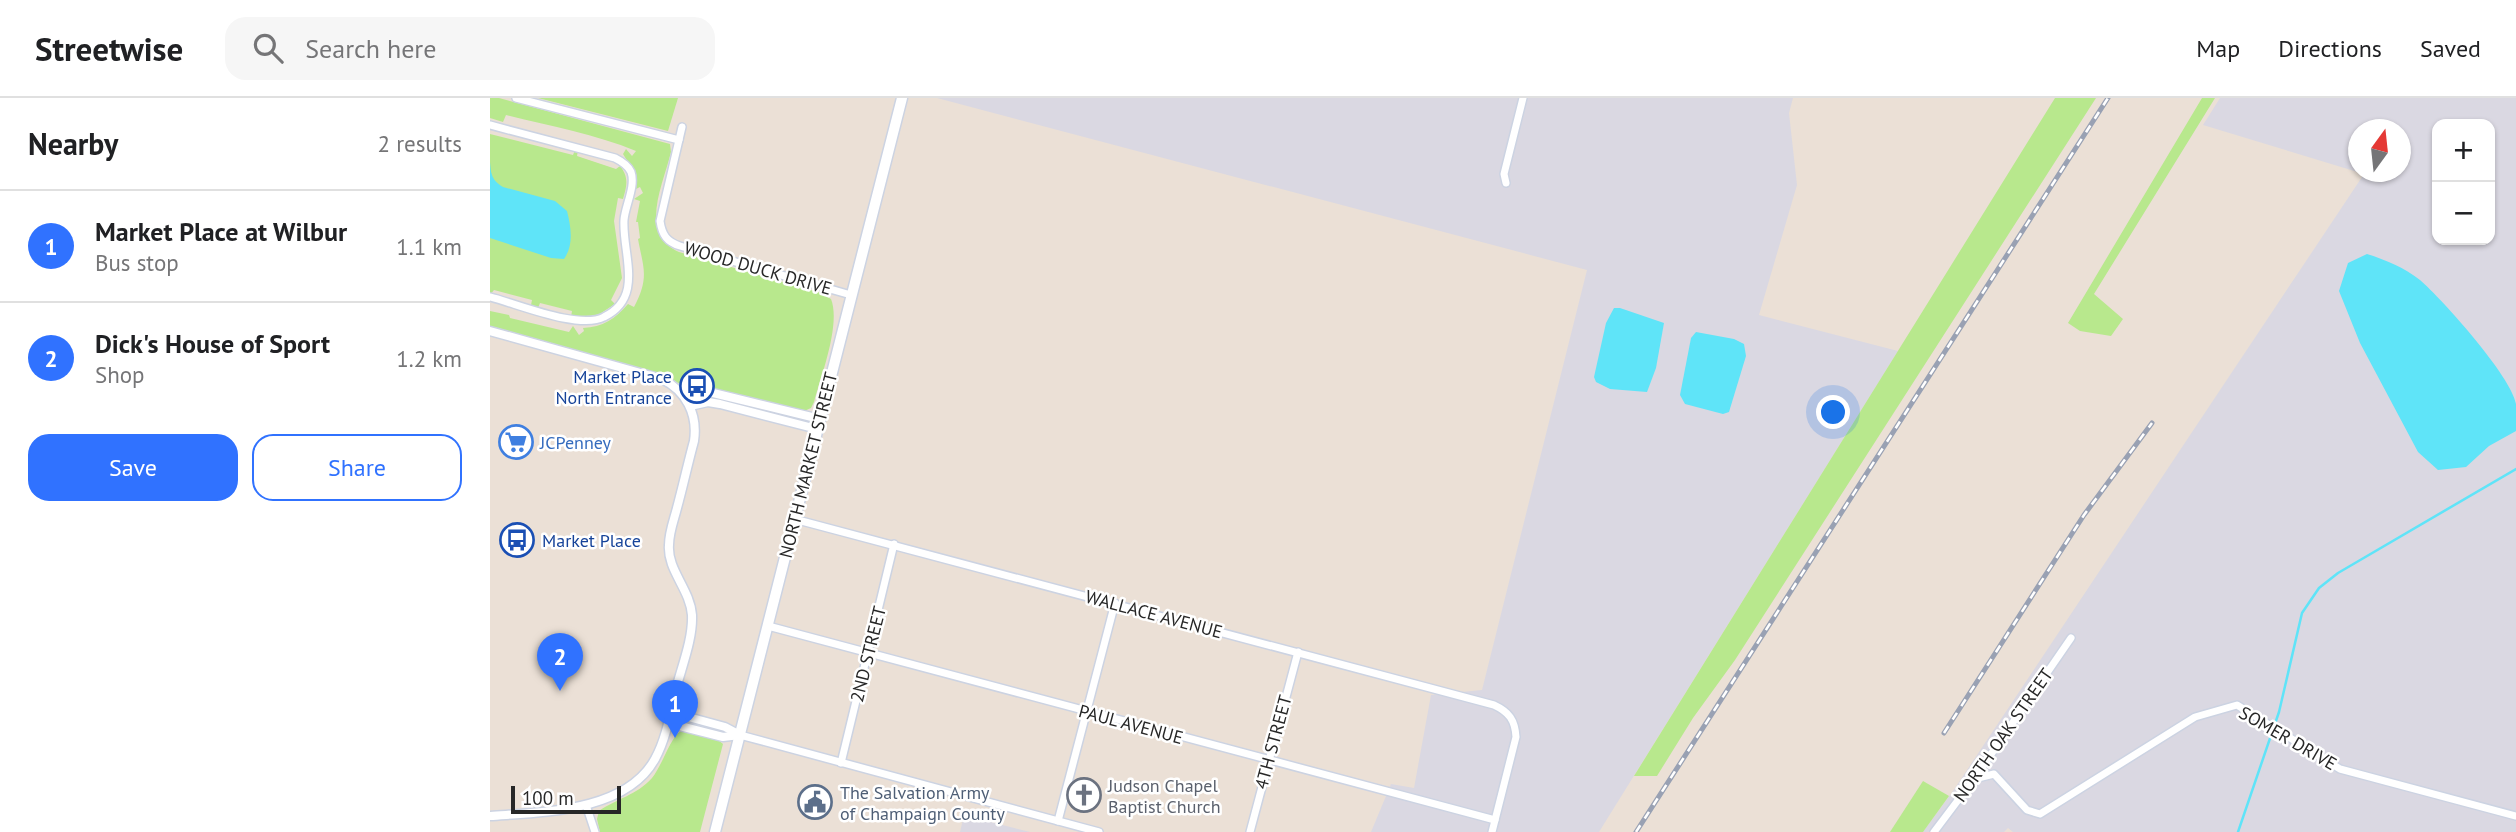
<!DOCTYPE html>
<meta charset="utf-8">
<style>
body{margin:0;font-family:"PT Sans",sans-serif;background:#f6f6f6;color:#202124}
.controls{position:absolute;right:21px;top:21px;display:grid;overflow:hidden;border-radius:14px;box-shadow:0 2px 5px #0004}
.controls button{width:63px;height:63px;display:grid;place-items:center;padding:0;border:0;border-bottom:2px solid #e0e0e0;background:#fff;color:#202124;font:35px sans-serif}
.compass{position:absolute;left:1858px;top:21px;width:63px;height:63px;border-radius:50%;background:#fff;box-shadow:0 2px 5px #0004;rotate:15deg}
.scale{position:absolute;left:21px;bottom:18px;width:110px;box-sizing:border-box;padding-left:7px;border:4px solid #272727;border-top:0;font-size:19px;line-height:24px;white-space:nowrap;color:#272727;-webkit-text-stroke:5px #fff;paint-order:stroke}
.you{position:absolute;left:1344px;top:315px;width:24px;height:24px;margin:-18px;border:5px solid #fff;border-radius:50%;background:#1a73e8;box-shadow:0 0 0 10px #1a73e833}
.badge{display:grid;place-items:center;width:46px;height:46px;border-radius:50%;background:#3072ff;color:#fff;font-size:23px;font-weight:700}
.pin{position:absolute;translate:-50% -58px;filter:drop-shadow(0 2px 4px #0008)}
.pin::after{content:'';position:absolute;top:37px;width:24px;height:21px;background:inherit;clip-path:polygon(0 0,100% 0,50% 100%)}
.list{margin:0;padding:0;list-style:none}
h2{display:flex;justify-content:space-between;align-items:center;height:91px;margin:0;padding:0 28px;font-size:30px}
h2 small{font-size:23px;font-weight:400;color:#757577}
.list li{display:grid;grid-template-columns:46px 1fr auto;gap:21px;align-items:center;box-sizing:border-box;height:112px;padding:0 28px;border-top:2px solid #e0e0e0}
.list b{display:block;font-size:26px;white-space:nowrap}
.list p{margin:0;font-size:23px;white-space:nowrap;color:#757577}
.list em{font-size:23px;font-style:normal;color:#757577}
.actions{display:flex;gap:14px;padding:21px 28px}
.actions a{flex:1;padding:16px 0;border:2px solid #3072ff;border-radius:21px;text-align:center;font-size:24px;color:#3072ff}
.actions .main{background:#3072ff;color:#fff}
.icon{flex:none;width:38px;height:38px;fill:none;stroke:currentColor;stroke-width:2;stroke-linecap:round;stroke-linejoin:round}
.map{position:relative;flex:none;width:2026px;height:734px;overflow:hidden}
header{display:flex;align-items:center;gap:42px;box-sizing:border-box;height:98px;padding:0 35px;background:#fff;border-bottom:2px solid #e0e0e0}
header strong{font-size:33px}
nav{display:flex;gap:38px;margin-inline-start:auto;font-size:24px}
.search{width:490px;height:63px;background:#f6f6f6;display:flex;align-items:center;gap:18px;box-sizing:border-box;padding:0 24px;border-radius:21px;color:#757577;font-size:26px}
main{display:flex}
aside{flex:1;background:#fff}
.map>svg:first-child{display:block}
.industrial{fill:#dad8e2;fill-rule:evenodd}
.green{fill:#b8e88d}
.water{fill:#5fe4f8}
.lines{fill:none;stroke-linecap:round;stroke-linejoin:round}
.stream{stroke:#5fe4f8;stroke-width:2.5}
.minor-casing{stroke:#ccd3e2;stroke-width:10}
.tertiary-casing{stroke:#ccd3e2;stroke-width:11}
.secondary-casing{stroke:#ccd3e2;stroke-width:13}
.minor{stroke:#fff;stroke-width:7}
.tertiary{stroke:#fff;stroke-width:8}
.secondary{stroke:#fff;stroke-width:10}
.rail-casing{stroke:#99a1b3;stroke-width:5}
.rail{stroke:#fff;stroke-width:2.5;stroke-dasharray:8;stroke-linecap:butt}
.labels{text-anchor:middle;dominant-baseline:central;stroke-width:5;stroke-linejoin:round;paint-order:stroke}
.street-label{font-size:18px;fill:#272727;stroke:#fff}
.transit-label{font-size:18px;fill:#164399;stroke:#fff;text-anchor:end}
.shop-label{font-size:18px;fill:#366cbe;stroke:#fff;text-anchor:start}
.worship-label{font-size:18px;fill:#5b616d;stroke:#fff;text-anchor:start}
.service-label{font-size:18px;fill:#4e5e75;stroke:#fff;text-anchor:start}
</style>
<header>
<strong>Streetwise</strong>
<div class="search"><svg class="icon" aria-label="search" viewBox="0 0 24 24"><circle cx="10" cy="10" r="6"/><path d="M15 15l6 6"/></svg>Search here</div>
<nav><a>Map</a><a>Directions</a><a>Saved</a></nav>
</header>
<main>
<aside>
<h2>Nearby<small>2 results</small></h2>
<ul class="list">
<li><span class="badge">1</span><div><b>Market Place at Wilbur</b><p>Bus stop</p></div><em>1.1 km</em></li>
<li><span class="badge">2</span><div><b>Dick's House of Sport</b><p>Shop</p></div><em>1.2 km</em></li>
</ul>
<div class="actions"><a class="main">Save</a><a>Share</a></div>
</aside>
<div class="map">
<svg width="2026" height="734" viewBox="0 0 2026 734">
<rect width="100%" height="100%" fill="#ebe0d6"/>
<g class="industrial">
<path d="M447 0H1303L1299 15 1307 87 1269 217 1408 253 1109 734H881L901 686 924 690 941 597 992 592 1097 172Z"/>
<path d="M1730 0H2026V734H1523L1518 730 1514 734H1433L1463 693 1874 76 1713 27ZM1947 26H2000V142H1947ZM1868 32H1910V74H1868Z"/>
<path d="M474 717 540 734H470Z"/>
</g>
<g class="green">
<path d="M0 0H9L180 46 181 54C173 87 148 136 189 154L331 195 341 201C351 226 331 278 324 304L321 310 312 314 222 290H197L172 276 0 228V213L19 217 20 220 79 234 83 228 89 237 94 233 93 230C113 229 125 221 138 206L144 209C160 179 153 169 148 141L150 140 148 124H146L150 103 144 101 153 95 150 89 146 91 144 74 133 56 136 51 142 58 146 53C105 36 60 28 16 17L13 24 0 20Z"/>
<path d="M48 0H188L178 33Z"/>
<path d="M1565 0H1606L1245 562 1203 620 1167 678H1144Z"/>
<path d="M1712 0H1725L1604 196 1633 221 1621 238 1590 233 1578 225Z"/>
<path d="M0 36 83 57 85 52 88 53 87 58 126 71 130 68C139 79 137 88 133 101L128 100 124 123 132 180 121 202 125 206 105 219H81L82 213 50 205 48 210 41 207 42 202 4 192 0 197Z"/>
<path d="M191 633 228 642 233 646 210 734H110L107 721 109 713C126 701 147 697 162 680 172 668 181 638 191 633Z"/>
<path d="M1433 683 1459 698 1433 734H1400Z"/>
</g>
<g class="water">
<path d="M0 64C1 77 2 82 13 89L65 103 77 113C81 129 84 147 74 161L61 160 0 140Z"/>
<path d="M1877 156C1896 162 1915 170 1930 182 1952 201 2022 279 2026 306 2026 314 2026 324 2026 333L1999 348 1976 369 1948 372 1928 354 1870 245 1849 193 1858 165Z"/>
<path d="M1124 210H1130L1174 225 1166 270 1157 294 1120 291 1106 284 1104 279 1116 225Z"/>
<path d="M1206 234 1244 241 1254 246 1256 258 1239 314 1233 316 1195 306 1190 297 1201 240Z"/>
</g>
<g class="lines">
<path class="stream" d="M1748 734 1789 614 1812 515 1829 490 1848 475 2026 371"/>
<g class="minor-casing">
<g id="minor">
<path d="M26 0 189 42"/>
<path d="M0 27 125 60C131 63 138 67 141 74 146 88 135 108 134 122 132 156 155 199 114 219 89 232 28 206 0 199"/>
<path d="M192 29 170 123C172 137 177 144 190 148L361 197"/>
<path d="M1016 85 1014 76 1033 0"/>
<path d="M304 421 1004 607C1019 614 1025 622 1026 639L1002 734"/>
<path d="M278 528 1005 722"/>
<path d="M250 637 609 734"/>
<path d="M351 665 404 446"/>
<path d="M1484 681 1504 676 1537 712 1550 716 1705 619 1747 607 1850 671 2026 718"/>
<path d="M96 707 105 734"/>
<path d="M568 723 625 505"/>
<path d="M760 734 808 554"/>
<path d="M1444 734 1484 681 1581 540"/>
</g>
</g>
<g class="tertiary-casing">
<g id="tertiary">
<path d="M0 233 172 281C196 293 208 316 204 343 198 365 193 388 187 410 184 422 179 434 179 447 177 472 200 491 202 517 203 542 191 570 185 595 180 617 176 641 165 661 136 714 52 714 0 718"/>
<path d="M194 298 206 293 219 294 330 321"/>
<path d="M200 308 218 304 230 306 327 331"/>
<path d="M180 614 235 629 250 637"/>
<path d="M178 625 233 639 250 637"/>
</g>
</g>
<g class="secondary-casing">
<path id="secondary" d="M225 734 412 0"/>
</g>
<use href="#minor" class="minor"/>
<use href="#tertiary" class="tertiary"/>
<use href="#secondary" class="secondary"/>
<g class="rail-casing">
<g id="rail">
<path d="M1454 635 1594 417 1662 325"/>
<path d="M1146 734 1618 0"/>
</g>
</g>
<use href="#rail" class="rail"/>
</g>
<defs>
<g id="bus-ring" transform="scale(1.75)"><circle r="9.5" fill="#fff" stroke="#1a4fb4" stroke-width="1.5"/><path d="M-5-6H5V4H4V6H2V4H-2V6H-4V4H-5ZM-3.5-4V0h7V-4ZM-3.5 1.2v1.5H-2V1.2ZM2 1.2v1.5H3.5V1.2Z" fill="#1a4fb4"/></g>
<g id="supermarket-ring" transform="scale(1.75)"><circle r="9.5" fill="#fff" stroke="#3f7fe0" stroke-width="1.5"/><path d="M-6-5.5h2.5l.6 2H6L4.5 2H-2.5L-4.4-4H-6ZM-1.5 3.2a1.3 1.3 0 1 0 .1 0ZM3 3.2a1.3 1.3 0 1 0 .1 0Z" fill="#3f7fe0"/></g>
<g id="church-ring" transform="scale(1.75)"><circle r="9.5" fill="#fff" stroke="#6b7280" stroke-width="1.5"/><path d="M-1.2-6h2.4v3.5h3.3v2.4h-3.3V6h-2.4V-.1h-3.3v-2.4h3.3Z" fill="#6b7280"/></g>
<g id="civic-ring" transform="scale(1.75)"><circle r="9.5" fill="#fff" stroke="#5c6f8a" stroke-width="1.5"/><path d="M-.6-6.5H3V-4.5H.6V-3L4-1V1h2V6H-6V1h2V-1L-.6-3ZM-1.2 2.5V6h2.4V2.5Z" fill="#5c6f8a"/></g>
</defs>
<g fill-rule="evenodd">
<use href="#bus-ring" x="207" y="288"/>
<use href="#supermarket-ring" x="26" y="344"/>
<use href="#bus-ring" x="27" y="442"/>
<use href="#church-ring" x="594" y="697"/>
<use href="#civic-ring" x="325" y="704"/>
</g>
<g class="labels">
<g class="street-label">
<text transform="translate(268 170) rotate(16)">WOOD DUCK DRIVE</text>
<text transform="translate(318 367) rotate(-76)">NORTH MARKET STREET</text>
<text transform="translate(664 516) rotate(15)">WALLACE AVENUE</text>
<text transform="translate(378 556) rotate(-76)">2ND STREET</text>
<text transform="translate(641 626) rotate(15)">PAUL AVENUE</text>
<text transform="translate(1513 637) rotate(-55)">NORTH OAK STREET</text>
<text transform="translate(1798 640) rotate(30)">SOMER DRIVE</text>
<text transform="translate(783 644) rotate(-75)">4TH STREET</text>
</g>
<g class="transit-label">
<text x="182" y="278">Market Place<tspan x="182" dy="21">North Entrance</tspan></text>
<text x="52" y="442" text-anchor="start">Market Place</text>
</g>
<g class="shop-label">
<text x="50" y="344">JCPenney</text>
</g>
<g class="worship-label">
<text x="618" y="687">Judson Chapel<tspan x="618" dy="21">Baptist Church</tspan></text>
</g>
<g class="service-label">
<text x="350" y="694">The Salvation Army<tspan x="350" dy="21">of Champaign County</tspan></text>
</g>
</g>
</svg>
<div class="controls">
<button>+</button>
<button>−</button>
</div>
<svg class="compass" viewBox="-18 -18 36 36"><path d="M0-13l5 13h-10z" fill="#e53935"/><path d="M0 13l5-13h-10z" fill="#757577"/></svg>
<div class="scale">100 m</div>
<div class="you"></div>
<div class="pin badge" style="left:185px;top:640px">1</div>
<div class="pin badge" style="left:70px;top:593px">2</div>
</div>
</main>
